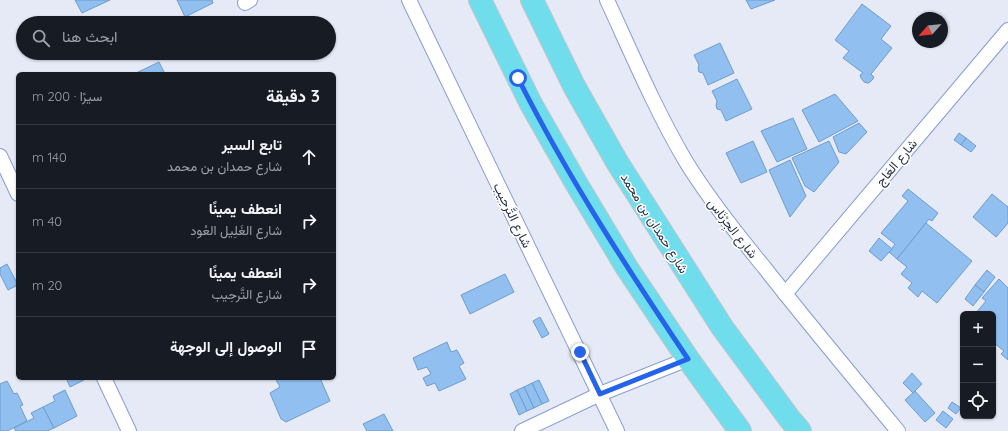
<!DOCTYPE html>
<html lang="ar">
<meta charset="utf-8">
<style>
body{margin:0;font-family:Quicksand,Vazirmatn,sans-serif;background:#242831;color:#f1f3f6;direction:rtl}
.controls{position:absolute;right:12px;bottom:12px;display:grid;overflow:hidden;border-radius:6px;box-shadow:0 1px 3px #0004}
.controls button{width:36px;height:36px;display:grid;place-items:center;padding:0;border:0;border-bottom:1px solid #363941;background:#171b24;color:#f1f3f6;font:20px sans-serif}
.compass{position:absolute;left:912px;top:12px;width:36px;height:36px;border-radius:50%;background:#171b24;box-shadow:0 1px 3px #0004;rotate:243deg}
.stop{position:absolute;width:12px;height:12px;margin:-9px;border:3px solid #2563eb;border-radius:50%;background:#fff}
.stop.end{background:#2563eb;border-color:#fff;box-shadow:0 1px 4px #0008}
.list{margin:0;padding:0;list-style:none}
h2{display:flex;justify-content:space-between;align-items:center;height:52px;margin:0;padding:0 16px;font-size:17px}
h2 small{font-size:13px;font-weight:400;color:#9ea1a6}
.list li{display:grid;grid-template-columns:26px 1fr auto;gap:12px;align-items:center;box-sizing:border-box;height:64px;padding:0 16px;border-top:1px solid #363941}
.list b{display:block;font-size:15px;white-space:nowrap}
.list p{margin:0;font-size:13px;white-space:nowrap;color:#9ea1a6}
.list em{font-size:13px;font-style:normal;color:#9ea1a6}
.icon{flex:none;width:22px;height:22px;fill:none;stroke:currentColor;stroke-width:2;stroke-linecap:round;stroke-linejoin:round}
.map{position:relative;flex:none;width:1008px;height:431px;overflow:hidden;direction:ltr}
.search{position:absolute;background:#171b24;box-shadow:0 1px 3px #0004;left:16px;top:16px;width:320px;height:44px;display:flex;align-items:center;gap:10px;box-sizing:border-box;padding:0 14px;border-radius:22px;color:#9ea1a6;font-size:15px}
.panel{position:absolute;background:#171b24;box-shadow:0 1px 3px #0004;left:16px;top:72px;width:320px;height:308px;border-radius:6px;direction:rtl}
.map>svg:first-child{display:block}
.building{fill:#90bff0;stroke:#6f9dcc}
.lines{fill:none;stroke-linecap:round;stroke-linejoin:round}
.minor-casing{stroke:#899cd4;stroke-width:16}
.primary-casing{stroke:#c3c6cc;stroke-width:24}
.minor{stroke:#fff;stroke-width:14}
.primary{stroke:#70ddec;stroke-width:22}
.route{stroke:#2563eb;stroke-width:5}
.labels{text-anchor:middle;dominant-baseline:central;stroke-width:3;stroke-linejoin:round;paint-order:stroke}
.street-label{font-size:13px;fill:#2a3249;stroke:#fff}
</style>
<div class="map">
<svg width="1008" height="431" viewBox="0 0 1008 431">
<rect width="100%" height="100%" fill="#e5eaf6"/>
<g class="building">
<path d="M75 0H110L82 13Z"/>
<path d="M177 0H212L213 3 185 17Z"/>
<path d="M746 0H775L751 9Z"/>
<path d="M862 4 891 26 881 39 892 48 871 74 874 77 873 79 869 83H867L864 82 861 78 860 75 863 73 843 58 849 51 835 40Z"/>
<path d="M720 43 734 73 708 85 703 73 699 72 698 68 699 65 694 55Z"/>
<path d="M159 62 165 74H134Z"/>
<path d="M737 79 752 109 726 121 721 110 717 109 716 105 717 101 712 91Z"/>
<path d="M835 94 858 121 819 142 802 110Z"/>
<path d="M793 118 807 149 777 162 761 131Z"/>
<path d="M859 123 867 132 846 154 839 152 833 137Z"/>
<path d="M959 133 966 138 961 145 954 140Z"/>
<path d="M966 138 976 146 971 152 961 145Z"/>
<path d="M753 141 767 172 741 183 726 153Z"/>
<path d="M829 141 839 162 814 192 805 186 792 158Z"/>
<path d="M790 160 806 196 790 217 769 170Z"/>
<path d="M908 189 938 213 932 221 929 219 897 259 889 252 895 244 881 233 908 201 902 196Z"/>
<path d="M992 194 1008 207V223L996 237 973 217Z"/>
<path d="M926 223 972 261 937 303 922 291 918 297 908 288 912 283 901 274 907 267 897 259Z"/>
<path d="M879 238 892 249 881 261 869 251Z"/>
<path d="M7 264 18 285 8 290 0 274V268Z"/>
<path d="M987 270 995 277 984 292 975 285Z"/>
<path d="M505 274 514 292 470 314 461 295Z"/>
<path d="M999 279 1008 288V360L1001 354 1004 351 993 342V314H975L986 301 982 298Z"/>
<path d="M975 285 984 292 973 306 965 299Z"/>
<path d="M540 317 549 334 542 338 533 321Z"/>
<path d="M447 342 451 352 457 350 464 363 459 366 466 379 439 391 435 383 427 386 423 378 431 374 427 367 418 370 413 358Z"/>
<path d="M912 373 922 384 913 393 903 383Z"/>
<path d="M66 378H83L84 380 70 387Z"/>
<path d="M275 378H320L330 401 286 422 281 419 270 393 280 387Z"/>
<path d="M539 380 549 401 542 404 532 383Z"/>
<path d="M7 381 14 394 17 393 23 405 20 406 27 421 7 431H0V384Z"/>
<path d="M532 383 542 404 534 408 524 387Z"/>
<path d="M524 387 534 408 527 411 517 390Z"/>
<path d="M65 390 77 416 54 428 43 407 55 401 53 396Z"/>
<path d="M517 390 527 411 519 415 510 394Z"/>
<path d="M915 391 935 413 925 422 905 400Z"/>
<path d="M952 402 961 408 956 414 948 408Z"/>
<path d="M43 407 54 428 47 431H16L14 428 34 418 31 413Z"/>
<path d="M943 411 953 419 946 428 936 420Z"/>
<path d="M384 414 393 431H367L363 424Z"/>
</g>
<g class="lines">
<g class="minor-casing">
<g id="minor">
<path d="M409 0 617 431"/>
<path d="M607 0C632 54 655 109 685 160 708 198 736 233 764 267 808 323 853 377 898 431"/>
<path d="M245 3 250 0"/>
<path d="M0 156 18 194"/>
<path d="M785 294 1008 30"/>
<path d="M104 378 129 431"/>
<path d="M522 431 600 394 688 359"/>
</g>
</g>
<g class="primary-casing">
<g id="primary">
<path d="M480 0 531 104 576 183 627 268 688 359 740 431"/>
<path d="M532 0 574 86 617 162 722 327 789 418 800 431"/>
</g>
</g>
<use href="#minor" class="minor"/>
<use href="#primary" class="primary"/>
</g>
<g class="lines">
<path class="route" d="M518 78C567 176 627 268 688 359L600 394 580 352"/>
</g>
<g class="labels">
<g class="street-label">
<text transform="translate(896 162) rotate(-50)">شارع العَاج</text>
<text transform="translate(513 215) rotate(64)">شارع التَّرحِيب</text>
<text transform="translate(655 223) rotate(58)">شارع حمدان بن محمد</text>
<text transform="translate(733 228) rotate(52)">شارع الجِرْنَاس</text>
</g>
</g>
</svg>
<div class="controls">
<button>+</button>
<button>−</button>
<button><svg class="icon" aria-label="locate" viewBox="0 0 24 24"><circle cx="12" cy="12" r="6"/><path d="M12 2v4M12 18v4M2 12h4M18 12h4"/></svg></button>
</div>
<svg class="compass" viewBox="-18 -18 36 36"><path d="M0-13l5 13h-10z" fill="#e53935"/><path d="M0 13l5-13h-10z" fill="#9ea1a6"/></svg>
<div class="stop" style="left:518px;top:78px"></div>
<div class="stop end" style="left:580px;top:352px"></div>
<div class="search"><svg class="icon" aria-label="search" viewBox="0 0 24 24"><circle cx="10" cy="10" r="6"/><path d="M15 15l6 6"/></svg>ابحث هنا</div>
<section class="panel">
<h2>3 دقيقة<small>سيرًا · 200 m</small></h2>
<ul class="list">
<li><svg class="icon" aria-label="ahead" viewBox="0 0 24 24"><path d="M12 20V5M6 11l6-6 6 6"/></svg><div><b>تابع السير</b><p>شارع حمدان بن محمد</p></div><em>140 m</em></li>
<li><svg class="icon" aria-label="right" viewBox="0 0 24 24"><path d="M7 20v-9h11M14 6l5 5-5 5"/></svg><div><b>انعطف يمينًا</b><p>شارع الغَلِيل العُود</p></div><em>40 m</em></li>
<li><svg class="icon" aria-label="right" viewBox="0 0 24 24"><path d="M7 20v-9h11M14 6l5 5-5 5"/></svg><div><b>انعطف يمينًا</b><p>شارع التَّرحِيب</p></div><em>20 m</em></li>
<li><svg class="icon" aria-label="arrive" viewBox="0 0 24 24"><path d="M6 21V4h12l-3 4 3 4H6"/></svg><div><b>الوصول إلى الوجهة</b></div></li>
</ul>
</section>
</div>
